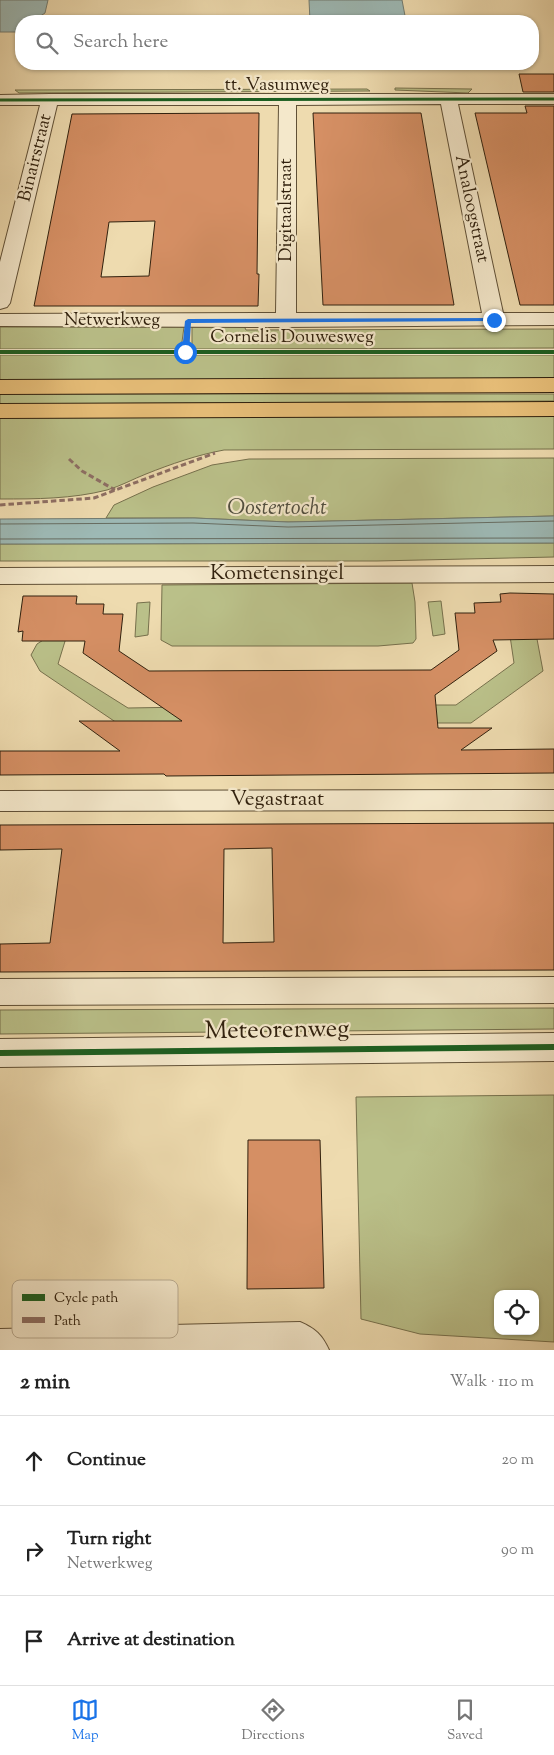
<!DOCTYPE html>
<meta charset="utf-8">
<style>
body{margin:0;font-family:"Sorts Mill Goudy",serif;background:#f2f2f2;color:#222}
.controls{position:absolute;right:15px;bottom:15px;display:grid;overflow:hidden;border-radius:10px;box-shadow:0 1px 4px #0004}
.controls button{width:45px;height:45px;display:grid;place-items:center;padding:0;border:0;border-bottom:1px solid #e0e0e0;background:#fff;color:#222;font:25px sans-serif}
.stop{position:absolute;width:15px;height:15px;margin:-11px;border:4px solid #1a73e8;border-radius:50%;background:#fff}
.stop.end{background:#1a73e8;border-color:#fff;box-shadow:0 1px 5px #0008}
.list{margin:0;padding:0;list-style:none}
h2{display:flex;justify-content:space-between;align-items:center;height:65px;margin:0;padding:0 20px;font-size:21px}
h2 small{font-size:16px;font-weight:400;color:#767676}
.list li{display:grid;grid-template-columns:32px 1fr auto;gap:15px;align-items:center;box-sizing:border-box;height:90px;padding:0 20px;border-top:1px solid #e0e0e0}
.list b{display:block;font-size:19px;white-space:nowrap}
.list p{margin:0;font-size:16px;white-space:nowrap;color:#767676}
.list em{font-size:16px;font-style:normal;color:#767676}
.icon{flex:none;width:28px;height:28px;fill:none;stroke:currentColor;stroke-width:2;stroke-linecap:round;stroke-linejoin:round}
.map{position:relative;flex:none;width:554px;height:1350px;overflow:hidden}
.search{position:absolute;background:#fff;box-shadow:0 1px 4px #0004;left:15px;right:15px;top:15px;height:55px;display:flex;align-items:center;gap:12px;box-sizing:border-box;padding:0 18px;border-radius:20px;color:#767676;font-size:19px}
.sheet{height:335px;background:#fff}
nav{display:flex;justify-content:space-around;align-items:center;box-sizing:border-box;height:70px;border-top:1px solid #e0e0e0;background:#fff;font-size:14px;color:#767676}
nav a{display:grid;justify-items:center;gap:2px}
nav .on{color:#1a73e8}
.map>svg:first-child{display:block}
.green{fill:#bac089;stroke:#76704c;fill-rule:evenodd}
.water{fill:#9db9b5;stroke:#727c72}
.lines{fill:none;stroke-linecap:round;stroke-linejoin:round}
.shore{stroke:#676d62;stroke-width:1}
.building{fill:#d58f64;stroke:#31210e;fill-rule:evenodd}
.minor-casing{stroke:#605036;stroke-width:2}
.major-casing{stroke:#31210e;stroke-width:2}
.minor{fill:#f4e8cb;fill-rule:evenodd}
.major{fill:#e7be78;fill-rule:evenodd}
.quiet{stroke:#8d6e63;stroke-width:3;stroke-dasharray:5.5 3;stroke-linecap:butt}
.cycleway-far2-casing{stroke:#f4e8cb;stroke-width:5}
.cycleway-far1-casing{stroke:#f4e8cb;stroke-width:6}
.cycleway-casing{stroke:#f4e8cb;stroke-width:9}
.cycleway-far2{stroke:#1b5e20;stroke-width:3}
.cycleway-far1{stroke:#1b5e20;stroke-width:4}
.cycleway{stroke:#1b5e20;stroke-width:6}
.route{fill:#1a73e8}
.labels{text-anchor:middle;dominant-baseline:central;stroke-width:4.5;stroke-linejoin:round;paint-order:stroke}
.far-street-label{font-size:18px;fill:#31210e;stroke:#f4e8cb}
.street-label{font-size:21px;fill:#31210e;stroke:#f4e8cb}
.water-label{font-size:22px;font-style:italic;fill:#514f40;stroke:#f4e8cb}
.near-street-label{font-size:25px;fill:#31210e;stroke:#f4e8cb}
.key{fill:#f4e8cb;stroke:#baac92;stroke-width:1}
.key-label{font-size:14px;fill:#31210e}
</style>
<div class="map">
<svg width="554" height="1350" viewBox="0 0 554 1350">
<rect width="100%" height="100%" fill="#eedbaf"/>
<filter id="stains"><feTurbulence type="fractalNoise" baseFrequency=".004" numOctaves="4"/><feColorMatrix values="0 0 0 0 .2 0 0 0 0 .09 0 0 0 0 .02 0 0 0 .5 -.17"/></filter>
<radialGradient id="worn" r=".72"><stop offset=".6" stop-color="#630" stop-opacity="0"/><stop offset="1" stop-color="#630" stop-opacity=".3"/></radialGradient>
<g class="green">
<path d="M395 88 472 89 468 93 395 90Z"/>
<path d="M367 89 370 91 19 93 15 90Z"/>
<path d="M244 326 246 330 554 329V348L192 349V327Z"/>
<path d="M0 327H184L181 349H0Z"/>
<path d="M0 355H554V378L0 381Z"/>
<path d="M0 394H554V401L0 404Z"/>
<path d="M554 416V449L224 450C197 455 171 464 146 474 133 479 121 486 107 490 72 499 36 499 0 499V418Z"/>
<path d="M554 458V516L288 522 194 518H106L114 505 153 487 212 465 249 459Z"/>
<path d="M554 543V557L377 561H0V544Z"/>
<path d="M412 583 415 602 416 639 413 643 378 646H172L161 640 162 585Z"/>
<path d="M441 601 445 634 433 636 428 602Z"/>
<path d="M150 602 148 635 135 637 137 603Z"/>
<path d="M510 636 537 639 543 671 471 723H430L391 705H456L514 663Z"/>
<path d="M48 637 66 638 58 664 128 708 188 707 186 723H117L40 671 31 655 37 644Z"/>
<path d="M554 1008V1029L0 1034V1010Z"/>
<path d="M554 1095V1342L420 1334 361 1319 356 1097ZM498 1294H535V1331H498Z"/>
</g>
<g class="water">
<path d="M0 0H48L45 13 33 21H21V30L19 32H0Z"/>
<path d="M309 0H402L406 21H310Z"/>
<path d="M554 516V543L0 544V519L194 518 288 522Z"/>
</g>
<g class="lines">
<g class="shore">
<path d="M0 524 193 523 288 527 554 521"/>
<path d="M0 539 554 538"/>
</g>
</g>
<g class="building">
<path d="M519 74H554V92H523Z"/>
<path d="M525 106H554V305H520L475 113H527Z"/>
<path d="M259 113 257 274H259L258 306H34L72 114ZM155 221 149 276 101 277 109 222Z"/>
<path d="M313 113H421L454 305H323Z"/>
<path d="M510 593 554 594V639L493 640 497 651 435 695 438 728H492L461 750 554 749V773L166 776 164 774 0 775V751H120L79 721H182L83 653 85 641H22L23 631 18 632 23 596H77L76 604H104L103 614H123L119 651 149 671 431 670 459 650 455 613H475L474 603 501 602 500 594Z"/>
<path d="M554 823V970L0 972V944L50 943 62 849 0 850V825ZM272 848 274 942 223 943 224 849Z"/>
<path d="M248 1140H320L324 1288 247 1289Z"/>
</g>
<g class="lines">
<g class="minor-casing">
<g id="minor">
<path d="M50 94H554V104H458L503 313H554V325L286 327 0 326V314L276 313 279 105H57L10 303 7 307 0 309V262L40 105H0V95ZM441 104 482 313H296V105Z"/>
<path d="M554 566V582L0 584V568Z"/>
<path d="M554 790V810L0 811V791Z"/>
<path d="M554 977V1003L0 1005V979Z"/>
<path d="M554 1033V1061L0 1067V1039Z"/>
<path d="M300 1322C316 1329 322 1335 329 1350H0V1329Z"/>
</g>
</g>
<g class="major-casing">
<g id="major">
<path d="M554 378V392L0 394V380Z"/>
<path d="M554 402V416L0 418V404Z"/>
</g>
</g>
<use href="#minor" class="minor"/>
<use href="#major" class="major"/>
<g class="quiet">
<path d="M69 459 82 471 115 490"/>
<path d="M0 505 94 498 215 453"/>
</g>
<g class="cycleway-far2-casing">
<path id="cycleway-far2" d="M0 100 554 99"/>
</g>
<g class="cycleway-far1-casing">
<path id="cycleway-far1" d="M0 352H554"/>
</g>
<g class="cycleway-casing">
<path id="cycleway" d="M0 1053 554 1047"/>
</g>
<use href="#cycleway-far2" class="cycleway-far2"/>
<use href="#cycleway-far1" class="cycleway-far1"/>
<use href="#cycleway" class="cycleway"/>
</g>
<path class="route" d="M494 318 496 321 191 323 189 352 185 354 182 352 185 321 188 319Z"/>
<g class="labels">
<g class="far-street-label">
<text x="277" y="86">tt. Vasumweg</text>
<text transform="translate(36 158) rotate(-76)">Binairstraat</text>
<text transform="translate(471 209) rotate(78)">Analoogstraat</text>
<text transform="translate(287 210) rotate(-90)">Digitaalstraat</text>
<text x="112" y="321">Netwerkweg</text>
<text x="292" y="338">Cornelis Douwesweg</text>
</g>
<g class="street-label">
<text x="277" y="574">Kometensingel</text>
<text x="277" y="800">Vegastraat</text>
</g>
<g class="water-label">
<text x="277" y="509">Oostertocht</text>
</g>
<g class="near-street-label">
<text transform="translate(277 1031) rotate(-1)">Meteorenweg</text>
</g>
</g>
<rect x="12" y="1280" width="166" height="58" rx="8" class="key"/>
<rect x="22" y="1294" width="23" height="7" fill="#1b5e20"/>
<rect x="22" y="1317" width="23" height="6" fill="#8d6e63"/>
<g class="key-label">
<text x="54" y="1302">Cycle path</text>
<text x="54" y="1325">Path</text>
</g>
<rect width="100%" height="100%" filter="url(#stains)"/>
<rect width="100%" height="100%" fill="url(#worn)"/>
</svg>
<div class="controls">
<button><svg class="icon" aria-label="locate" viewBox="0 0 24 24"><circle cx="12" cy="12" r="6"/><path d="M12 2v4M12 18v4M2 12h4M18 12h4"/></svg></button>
</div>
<div class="stop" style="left:185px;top:352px"></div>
<div class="stop end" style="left:494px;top:320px"></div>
<div class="search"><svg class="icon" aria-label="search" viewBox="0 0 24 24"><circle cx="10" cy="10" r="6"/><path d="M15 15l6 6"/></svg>Search here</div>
</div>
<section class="sheet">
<h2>2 min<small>Walk · 110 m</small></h2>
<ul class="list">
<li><svg class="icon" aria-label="ahead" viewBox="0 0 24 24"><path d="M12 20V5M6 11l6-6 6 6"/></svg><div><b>Continue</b></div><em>20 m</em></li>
<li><svg class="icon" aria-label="right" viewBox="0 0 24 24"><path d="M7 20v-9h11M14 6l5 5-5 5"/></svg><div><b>Turn right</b><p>Netwerkweg</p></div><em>90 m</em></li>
<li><svg class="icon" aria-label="arrive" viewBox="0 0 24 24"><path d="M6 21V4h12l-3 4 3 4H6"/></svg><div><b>Arrive at destination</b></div></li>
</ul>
</section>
<nav>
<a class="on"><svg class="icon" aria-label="map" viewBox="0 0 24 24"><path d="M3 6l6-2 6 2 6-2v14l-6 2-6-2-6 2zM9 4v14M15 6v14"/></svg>Map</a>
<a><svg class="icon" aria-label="directions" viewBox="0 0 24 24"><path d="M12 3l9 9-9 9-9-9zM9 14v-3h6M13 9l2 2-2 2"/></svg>Directions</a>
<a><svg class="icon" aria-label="saved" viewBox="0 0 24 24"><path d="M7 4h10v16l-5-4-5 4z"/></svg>Saved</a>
</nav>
